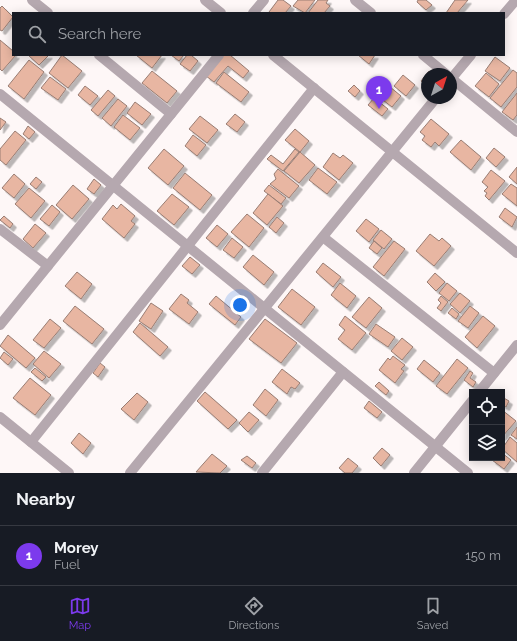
<!DOCTYPE html>
<style>
body{margin:0;font-family:Raleway,sans-serif;background:#20242c;color:#f1f3f6}
.controls{position:absolute;right:12px;bottom:12px;display:grid;overflow:hidden;border-radius:0px;box-shadow:0 2px 10px #0003}
.controls button{width:36px;height:36px;display:grid;place-items:center;padding:0;border:0;border-bottom:1px solid #363941;background:#171b24;color:#f1f3f6;font:20px sans-serif}
.compass{position:absolute;left:421px;top:68px;width:36px;height:36px;border-radius:50%;background:#171b24;box-shadow:0 2px 10px #0003;rotate:39deg}
.you{position:absolute;left:240px;top:305px;width:14px;height:14px;margin:-10px;border:3px solid #fff;border-radius:50%;background:#1a73e8;box-shadow:0 0 0 6px #1a73e833}
.badge{display:grid;place-items:center;width:26px;height:26px;border-radius:50%;background:#7c3aed;color:#fff;font-size:13px;font-weight:700}
.pin{position:absolute;translate:-50% -33px;filter:drop-shadow(0 1px 2px #0008)}
.pin::after{content:'';position:absolute;top:21px;width:14px;height:12px;background:inherit;clip-path:polygon(0 0,100% 0,50% 100%)}
.list{margin:0;padding:0;list-style:none}
h2{display:flex;justify-content:space-between;align-items:center;height:52px;margin:0;padding:0 16px;font-size:17px}
h2 small{font-size:13px;font-weight:400;color:#9ea1a6}
.list li{display:grid;grid-template-columns:26px 1fr auto;gap:12px;align-items:center;box-sizing:border-box;height:60px;padding:0 16px;border-top:1px solid #363941}
.list b{display:block;font-size:15px;white-space:nowrap}
.list p{margin:0;font-size:13px;white-space:nowrap;color:#9ea1a6}
.list em{font-size:13px;font-style:normal;color:#9ea1a6}
.icon{flex:none;width:22px;height:22px;fill:none;stroke:currentColor;stroke-width:2;stroke-linecap:round;stroke-linejoin:round}
.map{position:relative;flex:none;width:517px;height:473px;overflow:hidden}
.search{position:absolute;background:#171b24;box-shadow:0 2px 10px #0003;left:12px;right:12px;top:12px;height:44px;display:flex;align-items:center;gap:10px;box-sizing:border-box;padding:0 14px;border-radius:0px;color:#9ea1a6;font-size:15px}
.sheet{height:112px;background:#171b24}
nav{display:flex;justify-content:space-around;align-items:center;box-sizing:border-box;height:56px;border-top:1px solid #363941;background:#171b24;font-size:11px;color:#9ea1a6}
nav a{display:grid;justify-items:center;gap:2px}
nav .on{color:#7c3aed}
.map>svg:first-child{display:block}
.building{fill:#e8b6a2;stroke:#997d73;filter:url(#shadow)}
.lines{fill:none;stroke-linecap:round;stroke-linejoin:round}
.minor{stroke:#b5a8af;stroke-width:10}
</style>
<div class="map">
<svg width="517" height="473" viewBox="0 0 517 473">
<defs>
<filter id="shadow"><feDropShadow dx="3.5" dy="3.5" stdDeviation="0" flood-color="#0004"/></filter>
</defs>
<rect width="100%" height="100%" fill="#fef7f7"/>
<g class="building">
<path d="M278 0H283L291 6 285 13H270L269 12Z"/>
<path d="M298 0H315L305 13 293 6Z"/>
<path d="M318 0H328L326 3 330 6 324 13H308Z"/>
<path d="M418 0H426L432 5 426 10 417 2Z"/>
<path d="M455 0H468L457 13H446Z"/>
<path d="M2 6 13 17 2 31 0 30V8Z"/>
<path d="M0 40 13 51V55H16L2 71 0 69Z"/>
<path d="M28 55H49L39 65Z"/>
<path d="M62 55 82 71 68 88 49 73Z"/>
<path d="M136 55H162L152 68Z"/>
<path d="M171 55H184L179 61Z"/>
<path d="M187 55H191L198 61 190 71 180 64Z"/>
<path d="M223 55H230L249 71 243 78 228 66 214 82 206 76Z"/>
<path d="M358 55H375L369 64Z"/>
<path d="M495 57 510 68 500 81 485 71Z"/>
<path d="M29 60 44 72 24 99 8 86Z"/>
<path d="M513 70 517 73V87L501 107 490 98Z"/>
<path d="M152 71 177 91 167 103 142 83Z"/>
<path d="M429 71 433 74H427V86L421 81Z"/>
<path d="M224 72 249 92 241 102 216 83Z"/>
<path d="M486 73 499 84 489 97 475 86Z"/>
<path d="M403 75 415 85 406 96 394 86Z"/>
<path d="M50 77 66 89 58 100 41 88Z"/>
<path d="M384 82 401 96 392 107 374 93Z"/>
<path d="M354 85 360 91 355 97 348 91Z"/>
<path d="M85 86 98 96 90 105 78 95Z"/>
<path d="M108 90 115 96 98 116 91 110Z"/>
<path d="M517 93V115L513 120 502 112Z"/>
<path d="M374 98 388 109 382 116 368 105Z"/>
<path d="M118 99 127 106 111 126 102 118Z"/>
<path d="M135 102 151 114 142 125 127 113Z"/>
<path d="M235 114 245 122 237 132 226 124Z"/>
<path d="M123 115 140 128 130 140 114 127Z"/>
<path d="M200 116 218 130 207 143 189 129Z"/>
<path d="M0 118 6 122 0 130Z"/>
<path d="M431 119 449 134 439 146 435 142 431 147 422 140 425 136 420 132Z"/>
<path d="M28 126 35 132 29 139 23 134Z"/>
<path d="M295 129 309 141 300 152 285 140Z"/>
<path d="M15 131 26 140 6 165 0 160V149Z"/>
<path d="M193 135 206 145 197 156 185 146Z"/>
<path d="M461 140 481 157 471 170 450 152Z"/>
<path d="M494 148 505 157 496 167 486 158Z"/>
<path d="M164 149 184 166 168 185 148 168Z"/>
<path d="M295 149 299 152 283 171 267 159 271 155 283 164Z"/>
<path d="M300 152 315 165 299 183 284 171Z"/>
<path d="M333 153 340 158 343 155 353 163 339 180 323 167Z"/>
<path d="M517 167V184L509 177Z"/>
<path d="M318 168 337 182 327 194 309 180Z"/>
<path d="M278 169 299 186 289 198 270 184 276 179 274 174Z"/>
<path d="M491 170 505 181 489 200 485 196 487 193 484 191 488 187 482 182Z"/>
<path d="M185 173 212 195 200 210 173 188Z"/>
<path d="M14 174 25 184 14 198 2 188Z"/>
<path d="M36 177 42 182 36 189 30 184Z"/>
<path d="M94 179 101 185 94 194 87 189Z"/>
<path d="M511 184 517 188V206L502 194Z"/>
<path d="M73 185 89 199 72 219 56 205Z"/>
<path d="M269 185 286 198 281 204 264 191Z"/>
<path d="M29 188 45 201 31 218 15 204Z"/>
<path d="M172 194 189 207 174 225 157 211Z"/>
<path d="M268 194 283 206 267 225 253 213Z"/>
<path d="M121 204 135 216 131 221 135 224 124 238 102 219 113 205 117 209Z"/>
<path d="M52 205 60 212 49 226 40 219Z"/>
<path d="M505 208 517 217 512 227 499 217Z"/>
<path d="M247 214 264 228 249 247 231 232Z"/>
<path d="M4 216 13 224 10 228 0 220Z"/>
<path d="M277 217 284 223 276 233 269 227Z"/>
<path d="M366 219 379 229 369 242 356 231Z"/>
<path d="M35 224 46 233 33 248 23 239Z"/>
<path d="M217 225 228 234 217 247 206 238Z"/>
<path d="M381 230 392 239 384 249 373 240Z"/>
<path d="M430 234 439 241 442 238 451 246 434 266 416 251Z"/>
<path d="M232 238 243 247 234 258 223 250Z"/>
<path d="M374 241 382 248 377 254 369 248Z"/>
<path d="M394 241 405 249 384 276 373 267Z"/>
<path d="M253 255 274 272 264 285 243 267Z"/>
<path d="M190 257 200 265 192 274 182 266Z"/>
<path d="M323 263 341 277 333 287 316 272Z"/>
<path d="M77 272 92 284 81 299 65 286Z"/>
<path d="M435 273 445 282 436 291 427 282Z"/>
<path d="M340 283 356 296 347 308 331 295Z"/>
<path d="M447 283 457 291 449 301 439 293Z"/>
<path d="M292 289 315 307 301 325 278 307Z"/>
<path d="M460 293 470 301 460 313 450 304Z"/>
<path d="M181 294 189 300 187 303 198 312 189 324 169 309Z"/>
<path d="M216 296 241 317 235 325 209 304Z"/>
<path d="M441 296 448 302 441 311 437 308 441 303 438 300Z"/>
<path d="M369 297 382 308 366 328 352 317Z"/>
<path d="M151 303 163 311 151 329 139 321Z"/>
<path d="M75 306 104 329 92 344 63 321Z"/>
<path d="M470 306 479 313 468 328 458 321Z"/>
<path d="M452 308 459 314 456 319 448 313Z"/>
<path d="M345 316 366 333 352 350 338 339 345 330 339 325Z"/>
<path d="M483 316 495 326 477 348 465 337Z"/>
<path d="M50 319 61 328 44 348 33 340Z"/>
<path d="M265 319 297 343 281 363 249 339Z"/>
<path d="M140 323 168 347 160 356 133 332Z"/>
<path d="M376 324 395 337 388 347 369 334Z"/>
<path d="M8 335 35 358 26 368 0 346Z"/>
<path d="M402 338 413 347 402 360 391 351Z"/>
<path d="M44 351 61 364 49 378 33 364Z"/>
<path d="M4 352 13 359 8 365 0 358Z"/>
<path d="M393 356 405 365 401 369 404 371 395 383 379 370 388 358 390 360Z"/>
<path d="M457 359 468 368 447 394 436 386Z"/>
<path d="M424 360 440 373 433 382 417 369Z"/>
<path d="M100 363 105 367 98 377 93 373Z"/>
<path d="M35 368 46 377 42 381 31 372Z"/>
<path d="M282 369 300 383 295 389 291 387 287 394 272 382Z"/>
<path d="M470 371 473 373 470 378 476 382 473 387 464 380Z"/>
<path d="M30 378 51 395 35 415 13 398Z"/>
<path d="M379 382 389 391 386 395 375 386Z"/>
<path d="M265 389 278 400 266 416 253 405Z"/>
<path d="M205 392 237 420 228 429 197 401Z"/>
<path d="M137 393 148 402 134 420 121 409Z"/>
<path d="M502 397 509 401 506 407 502 405Z"/>
<path d="M369 401 382 412 377 418 364 408Z"/>
<path d="M502 410 516 421 502 437Z"/>
<path d="M249 412 259 420 248 432 239 423Z"/>
<path d="M517 427V439L511 435Z"/>
<path d="M79 433 91 443 83 454 71 443Z"/>
<path d="M510 437 517 443V462L502 449Z"/>
<path d="M382 448 390 455 381 466 373 458Z"/>
<path d="M502 453 511 460 504 469 492 460 494 458H502Z"/>
<path d="M212 454 227 466 220 473 196 472Z"/>
<path d="M247 456 256 463 252 468 241 460Z"/>
<path d="M348 458 358 466 352 473H345L339 468Z"/>
</g>
<g class="lines">
<g class="minor">
<path d="M32 0 48 13"/>
<path d="M205 0 221 13"/>
<path d="M355 0 371 13"/>
<path d="M253 13 264 0"/>
<path d="M504 14 516 0"/>
<path d="M99 55 171 114"/>
<path d="M273 55 517 253"/>
<path d="M423 55 446 74"/>
<path d="M451 78 517 132"/>
<path d="M451 79 471 55"/>
<path d="M0 94 468 473"/>
<path d="M0 229 48 266"/>
<path d="M323 237 494 373"/>
<path d="M0 325 219 55"/>
<path d="M479 392 517 345"/>
<path d="M0 417 69 473"/>
<path d="M31 442 314 88"/>
<path d="M130 473 436 98"/>
<path d="M262 473 343 372"/>
<path d="M414 473 472 401"/>
</g>
</g>
</svg>
<div class="controls">
<button><svg class="icon" aria-label="locate" viewBox="0 0 24 24"><circle cx="12" cy="12" r="6"/><path d="M12 2v4M12 18v4M2 12h4M18 12h4"/></svg></button>
<button><svg class="icon" aria-label="layers" viewBox="0 0 24 24"><path d="M12 4l9 5-9 5-9-5zM3 14l9 5 9-5"/></svg></button>
</div>
<svg class="compass" viewBox="-18 -18 36 36"><path d="M0-13l5 13h-10z" fill="#e53935"/><path d="M0 13l5-13h-10z" fill="#9ea1a6"/></svg>
<div class="you"></div>
<div class="pin badge" style="left:379px;top:109px">1</div>
<div class="search"><svg class="icon" aria-label="search" viewBox="0 0 24 24"><circle cx="10" cy="10" r="6"/><path d="M15 15l6 6"/></svg>Search here</div>
</div>
<section class="sheet">
<h2>Nearby<small></small></h2>
<ul class="list">
<li><span class="badge">1</span><div><b>Morey</b><p>Fuel</p></div><em>150 m</em></li>
</ul>
</section>
<nav>
<a class="on"><svg class="icon" aria-label="map" viewBox="0 0 24 24"><path d="M3 6l6-2 6 2 6-2v14l-6 2-6-2-6 2zM9 4v14M15 6v14"/></svg>Map</a>
<a><svg class="icon" aria-label="directions" viewBox="0 0 24 24"><path d="M12 3l9 9-9 9-9-9zM9 14v-3h6M13 9l2 2-2 2"/></svg>Directions</a>
<a><svg class="icon" aria-label="saved" viewBox="0 0 24 24"><path d="M7 4h10v16l-5-4-5 4z"/></svg>Saved</a>
</nav>
